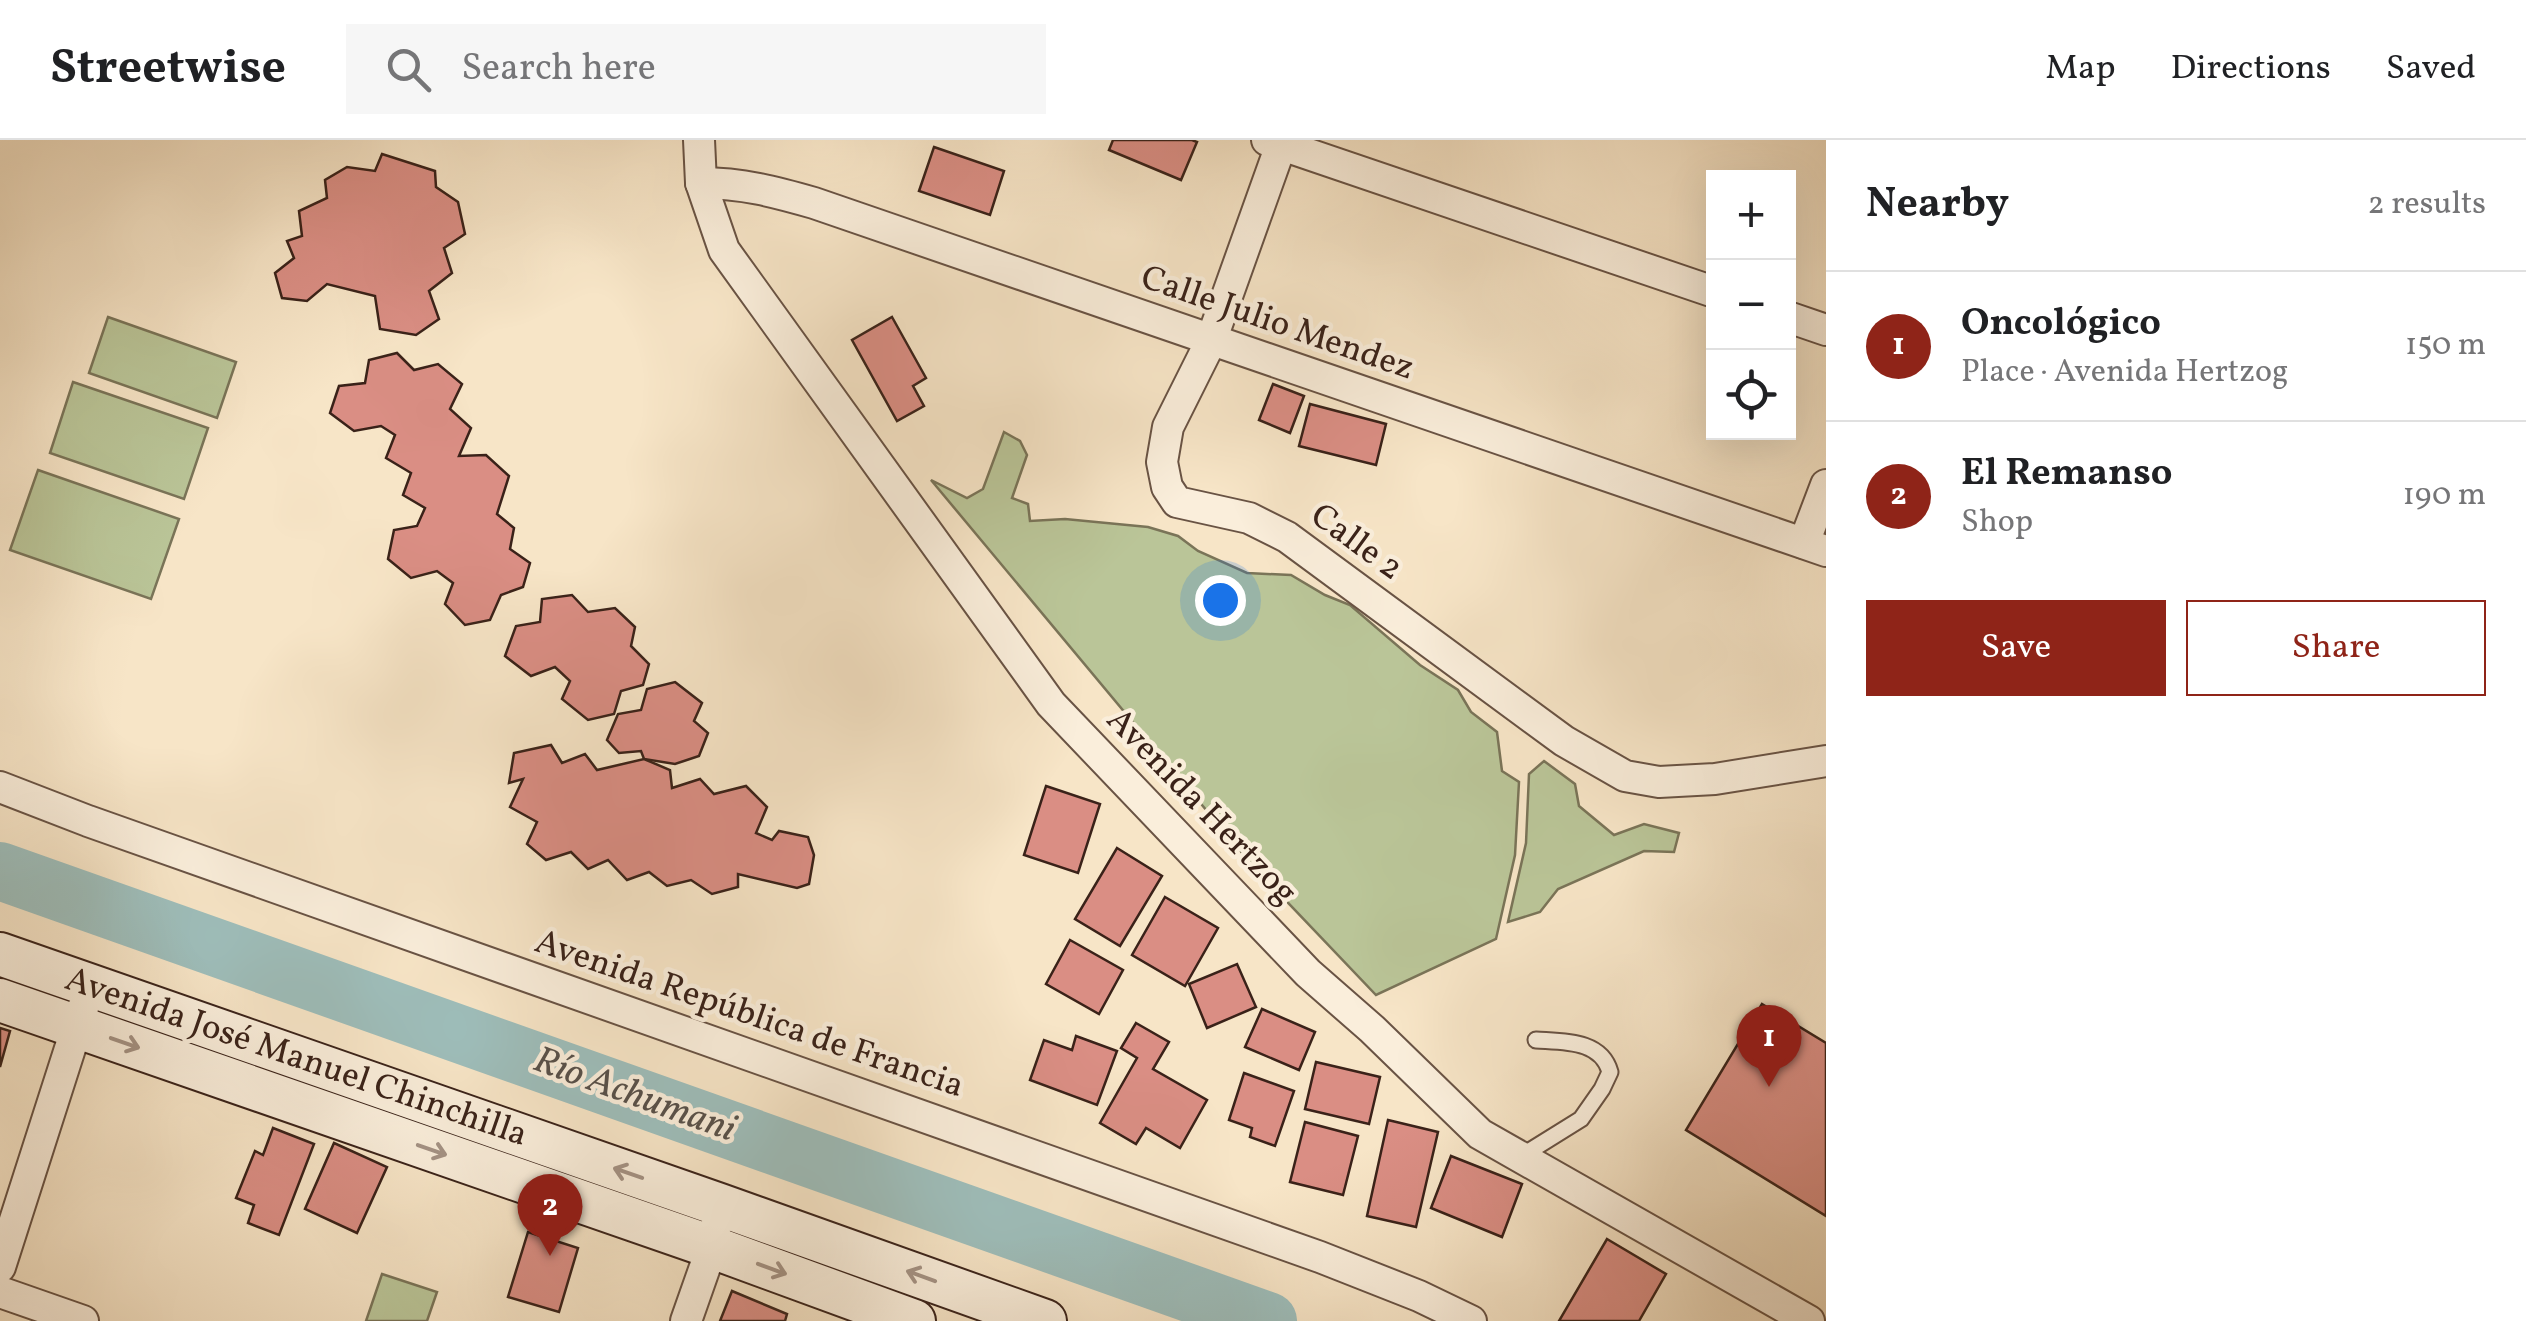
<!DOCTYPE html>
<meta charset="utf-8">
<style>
body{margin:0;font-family:Vollkorn,serif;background:#f6f6f6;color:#202124}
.controls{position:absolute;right:30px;top:30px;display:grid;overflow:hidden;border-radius:0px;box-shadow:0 10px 40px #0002}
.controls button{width:90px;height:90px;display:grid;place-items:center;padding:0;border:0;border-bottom:2px solid #e0e0e0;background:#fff;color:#202124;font:50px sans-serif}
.you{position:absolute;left:1220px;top:460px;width:35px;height:35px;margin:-25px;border:8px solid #fff;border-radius:50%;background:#1a73e8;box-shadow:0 0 0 15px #1a73e833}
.badge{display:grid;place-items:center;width:65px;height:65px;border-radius:50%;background:#8f2418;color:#fff;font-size:32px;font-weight:700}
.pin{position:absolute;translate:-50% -82px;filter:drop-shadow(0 2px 5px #0008)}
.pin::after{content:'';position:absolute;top:52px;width:35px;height:30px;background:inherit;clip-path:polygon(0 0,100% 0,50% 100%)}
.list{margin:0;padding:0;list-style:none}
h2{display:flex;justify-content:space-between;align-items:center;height:130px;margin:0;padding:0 40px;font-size:42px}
h2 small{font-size:32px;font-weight:400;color:#757577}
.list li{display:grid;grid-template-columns:65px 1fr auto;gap:30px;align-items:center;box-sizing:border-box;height:150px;padding:0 40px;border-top:2px solid #e0e0e0}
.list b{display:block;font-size:38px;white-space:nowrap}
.list p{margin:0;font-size:32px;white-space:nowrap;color:#757577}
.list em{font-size:32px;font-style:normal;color:#757577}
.actions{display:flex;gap:20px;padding:30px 40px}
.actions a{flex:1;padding:22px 0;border:2px solid #8f2418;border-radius:0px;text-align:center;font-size:35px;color:#8f2418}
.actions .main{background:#8f2418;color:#fff}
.icon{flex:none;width:55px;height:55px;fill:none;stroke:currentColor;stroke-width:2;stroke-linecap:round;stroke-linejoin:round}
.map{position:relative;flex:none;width:1826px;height:1181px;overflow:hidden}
header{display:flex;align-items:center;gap:60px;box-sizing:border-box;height:140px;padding:0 50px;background:#fff;border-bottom:2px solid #e0e0e0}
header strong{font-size:48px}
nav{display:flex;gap:55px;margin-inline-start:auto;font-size:35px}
.search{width:700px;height:90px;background:#f6f6f6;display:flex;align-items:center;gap:25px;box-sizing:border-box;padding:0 35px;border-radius:0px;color:#757577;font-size:38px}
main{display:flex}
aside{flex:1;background:#fff}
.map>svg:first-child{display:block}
.green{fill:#bac598;stroke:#7a7458;stroke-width:2.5}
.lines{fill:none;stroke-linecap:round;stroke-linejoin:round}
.river{stroke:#9ebebb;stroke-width:58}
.building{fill:#da8e84;stroke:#3a2219;stroke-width:2.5}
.lane-casing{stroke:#695344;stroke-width:19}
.street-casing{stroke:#695344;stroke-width:34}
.secondary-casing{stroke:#3a2219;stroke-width:46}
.lane{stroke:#faeedb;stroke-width:15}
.street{stroke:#faeedb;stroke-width:30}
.secondary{stroke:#faeedb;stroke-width:42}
.oneway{stroke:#a49284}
.labels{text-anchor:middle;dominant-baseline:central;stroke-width:9;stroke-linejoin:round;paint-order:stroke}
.street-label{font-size:35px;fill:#3a2219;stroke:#faeedb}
.water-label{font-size:38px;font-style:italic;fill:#58514a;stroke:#faeedb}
</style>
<header>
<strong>Streetwise</strong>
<div class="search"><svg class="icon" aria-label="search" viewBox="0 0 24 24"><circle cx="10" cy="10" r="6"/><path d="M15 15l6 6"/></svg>Search here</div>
<nav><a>Map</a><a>Directions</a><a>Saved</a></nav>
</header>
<main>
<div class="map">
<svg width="1826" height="1181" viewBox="0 0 1826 1181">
<rect width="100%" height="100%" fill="#f7e5c7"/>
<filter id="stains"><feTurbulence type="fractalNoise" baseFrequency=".002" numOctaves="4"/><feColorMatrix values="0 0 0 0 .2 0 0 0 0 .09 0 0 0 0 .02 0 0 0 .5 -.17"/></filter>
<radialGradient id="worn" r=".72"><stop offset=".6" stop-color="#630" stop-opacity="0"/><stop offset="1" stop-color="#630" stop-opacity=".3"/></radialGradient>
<g class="green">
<path d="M108 177 236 222 217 278 89 233Z"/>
<path d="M73 242 208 288 184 359 50 313Z"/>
<path d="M1004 292 1020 301 1027 315 1012 358 1028 364 1030 381 1065 379 1148 387 1178 396 1198 411 1247 433 1291 435 1325 455 1350 465 1420 525 1458 550 1471 572 1497 592 1502 631 1519 642 1515 715 1496 799 1376 855 1252 725 931 340 967 358 983 349Z"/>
<path d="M38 330 179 379 151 459 10 410Z"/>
<path d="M1544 621 1575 644 1579 666 1614 695 1644 684 1679 693 1674 712 1644 711 1558 749 1540 772 1508 782 1526 703 1529 634Z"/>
<path d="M382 1134 437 1152 427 1181H366Z"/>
</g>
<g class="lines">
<path class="river" d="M0 731 1268 1181"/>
</g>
<g class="building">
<path d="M1113 0H1192L1197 2 1181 40 1109 10Z"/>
<path d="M934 7 1004 31 990 75 919 51Z"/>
<path d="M382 14 435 31 436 47 458 62 465 94 444 108 452 133 429 151 439 179 416 195 380 189 375 156 327 144 307 161 282 158 275 133 294 118 287 101 302 96 299 71 327 58 325 40 347 27 375 31Z"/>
<path d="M892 177 926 238 913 246 924 266 897 281 852 200Z"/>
<path d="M397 213 414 230 438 224 462 244 450 269 471 288 459 316 486 315 509 336 497 374 514 388 510 409 530 423 523 447 501 455 490 480 465 485 445 464 453 443 437 431 411 438 388 419 394 390 417 386 425 368 403 355 411 333 386 318 395 295 381 286 354 291 330 273 339 246 365 243 369 220Z"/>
<path d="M1273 244 1304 256 1290 293 1259 280Z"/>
<path d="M1310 264 1386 284 1376 325 1299 306Z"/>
<path d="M572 455 588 472 615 468 635 487 631 506 649 524 643 545 621 551 614 574 588 580 562 559 570 541 555 527 531 536 505 516 516 486 540 482 542 459Z"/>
<path d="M675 542 702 563 694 581 708 593 699 616 675 624 644 619 641 611 619 613 607 600 618 574 641 570 647 549Z"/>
<path d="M551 605 562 623 585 614 597 630 644 619 670 630 672 648 700 639 714 654 746 646 767 667 756 693 772 700 779 691 808 697 814 715 809 744 797 748 738 734V747L712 754 691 740 667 746 649 732 627 740 608 720 588 729 571 712 546 720 527 704 537 682 510 667 523 639 509 643 514 613Z"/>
<path d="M1046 646 1100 664 1078 733 1024 715Z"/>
<path d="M1117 708 1162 736 1120 806 1075 779Z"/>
<path d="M1165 757 1218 788 1185 846 1132 815Z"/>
<path d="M1070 800 1123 830 1099 874 1046 844Z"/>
<path d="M1237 824 1256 867 1207 888 1189 844Z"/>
<path d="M1762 864 1826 903V1076L1686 990Z"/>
<path d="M1262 869 1315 892 1299 930 1245 907Z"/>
<path d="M1136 883 1169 902 1153 929 1207 960 1180 1008 1146 988 1136 1004 1100 983 1137 918 1121 908Z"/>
<path d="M0 888 10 891 0 927Z"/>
<path d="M1076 896 1117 911 1097 965 1030 940 1044 900 1072 910Z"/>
<path d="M1316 922 1380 937 1369 984 1305 969Z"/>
<path d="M1244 933 1294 951 1275 1006 1250 997 1252 988 1229 980Z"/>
<path d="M1388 980 1438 992 1416 1087 1367 1076Z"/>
<path d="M1305 982 1358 996 1343 1055 1290 1042Z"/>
<path d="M273 988 314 1004 279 1095 248 1083 254 1065 236 1058 255 1011 263 1015Z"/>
<path d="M334 1003 387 1027 357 1093 305 1069Z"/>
<path d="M1451 1016 1522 1044 1502 1097 1431 1068Z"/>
<path d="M528 1092 578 1108 559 1172 508 1157Z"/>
<path d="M1607 1099 1666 1134 1639 1181H1559Z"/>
<path d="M732 1151 787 1174 785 1181H720Z"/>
</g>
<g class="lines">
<g class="lane-casing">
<path id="lane" d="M1520 1017 1581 979 1602 949 1610 932C1601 900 1565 902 1536 900"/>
</g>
<g class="street-casing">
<g id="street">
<path d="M699 0 701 43 724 110 1051 564 1308 833 1372 889 1480 994 1809 1181"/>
<path d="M1267 0 1714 152"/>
<path d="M1281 5 1211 201 1168 287 1162 322 1167 347 1177 362 1249 378 1287 397 1564 601 1625 636 1659 642 1715 639 1826 621"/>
<path d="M701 43C742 43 776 52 814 63L1826 411"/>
<path d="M1788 177 1826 190"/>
<path d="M1804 403 1826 345"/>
<path d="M0 647 88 681 1320 1117 1419 1156 1471 1181"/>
<path d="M0 1127 83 868"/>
<path d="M0 1152 83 1181"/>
<path d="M686 1181 712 1107 715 1089"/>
</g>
</g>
<g class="secondary-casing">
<g id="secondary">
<path d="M0 814 720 1065 1045 1181"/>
<path d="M0 860 712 1107 914 1181"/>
</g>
</g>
<use href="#lane" class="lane"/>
<use href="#street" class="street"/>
<use href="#secondary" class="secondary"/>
</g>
<defs><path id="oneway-shaft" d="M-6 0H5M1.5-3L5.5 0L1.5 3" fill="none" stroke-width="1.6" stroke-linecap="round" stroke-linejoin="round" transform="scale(2.5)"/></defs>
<g class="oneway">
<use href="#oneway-shaft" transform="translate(125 903) rotate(19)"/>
<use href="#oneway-shaft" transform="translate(432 1010) rotate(19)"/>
<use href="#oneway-shaft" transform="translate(628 1033) rotate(-161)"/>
<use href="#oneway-shaft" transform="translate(772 1129) rotate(20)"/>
<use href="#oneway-shaft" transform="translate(921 1136) rotate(-160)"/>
</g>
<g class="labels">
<g class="street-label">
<text transform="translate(1277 184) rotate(19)">Calle Julio Mendez</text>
<text transform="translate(1356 403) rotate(36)">Calle 2</text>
<text transform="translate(1201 667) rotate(46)">Avenida Hertzog</text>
<text transform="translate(749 875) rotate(19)">Avenida República de Francia</text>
<text transform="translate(296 918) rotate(19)">Avenida José Manuel Chinchilla</text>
</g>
<g class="water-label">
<text transform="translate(634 956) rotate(20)">Río Achumani</text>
</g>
</g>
<rect width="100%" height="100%" filter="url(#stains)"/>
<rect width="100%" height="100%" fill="url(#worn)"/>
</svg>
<div class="controls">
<button>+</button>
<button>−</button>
<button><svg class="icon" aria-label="locate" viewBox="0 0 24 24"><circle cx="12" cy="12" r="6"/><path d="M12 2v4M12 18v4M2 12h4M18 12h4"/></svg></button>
</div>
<div class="you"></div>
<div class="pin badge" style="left:1769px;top:947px">1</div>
<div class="pin badge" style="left:550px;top:1116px">2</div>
</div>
<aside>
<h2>Nearby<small>2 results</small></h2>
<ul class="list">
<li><span class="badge">1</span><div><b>Oncológico</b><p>Place · Avenida Hertzog</p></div><em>150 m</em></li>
<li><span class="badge">2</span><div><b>El Remanso</b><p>Shop</p></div><em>190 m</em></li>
</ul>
<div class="actions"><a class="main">Save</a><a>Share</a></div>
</aside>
</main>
